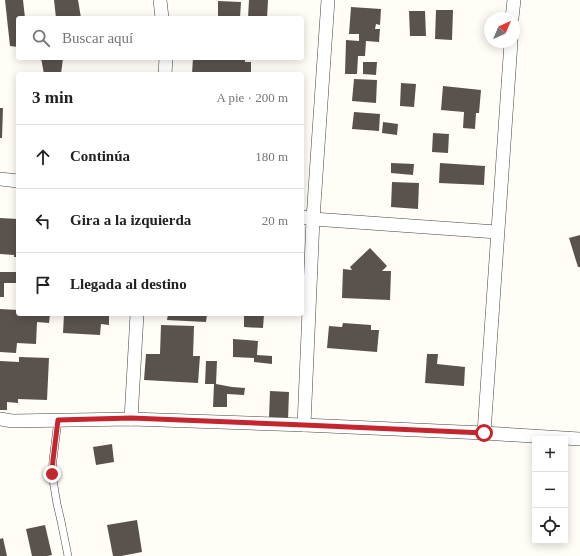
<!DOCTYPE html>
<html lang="es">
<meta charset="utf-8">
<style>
body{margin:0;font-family:Georgia,serif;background:#f6f6f6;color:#222}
.controls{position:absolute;right:12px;bottom:12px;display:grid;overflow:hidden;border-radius:4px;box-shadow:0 2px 10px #0003}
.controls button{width:36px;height:36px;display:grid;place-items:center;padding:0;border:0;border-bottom:1px solid #e0e0e0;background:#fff;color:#222;font:20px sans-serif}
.compass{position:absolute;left:484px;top:12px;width:36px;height:36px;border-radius:50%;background:#fff;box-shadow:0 2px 10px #0003;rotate:44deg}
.stop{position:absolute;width:12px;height:12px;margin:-9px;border:3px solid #c4262e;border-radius:50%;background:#fff}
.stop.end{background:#c4262e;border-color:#fff;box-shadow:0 1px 4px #0008}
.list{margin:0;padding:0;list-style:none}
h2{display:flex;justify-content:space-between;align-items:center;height:52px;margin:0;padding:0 16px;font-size:17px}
h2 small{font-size:13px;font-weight:400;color:#767676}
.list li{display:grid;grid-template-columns:26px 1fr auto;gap:12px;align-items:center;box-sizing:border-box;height:64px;padding:0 16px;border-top:1px solid #e0e0e0}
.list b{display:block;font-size:15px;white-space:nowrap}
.list em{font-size:13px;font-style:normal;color:#767676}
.icon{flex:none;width:22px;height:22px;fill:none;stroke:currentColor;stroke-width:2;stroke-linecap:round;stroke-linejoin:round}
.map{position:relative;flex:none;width:580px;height:556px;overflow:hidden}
.search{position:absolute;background:#fff;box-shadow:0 2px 10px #0003;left:16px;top:16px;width:288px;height:44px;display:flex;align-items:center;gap:10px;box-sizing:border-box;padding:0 14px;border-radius:4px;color:#767676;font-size:15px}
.panel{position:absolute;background:#fff;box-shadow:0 2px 10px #0003;left:16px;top:72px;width:288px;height:244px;border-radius:4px}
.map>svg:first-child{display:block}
.building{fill:#5a524d}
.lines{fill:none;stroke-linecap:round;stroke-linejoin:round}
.service-casing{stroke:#444;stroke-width:8}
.minor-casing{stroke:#444;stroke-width:14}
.service{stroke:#fff;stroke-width:7}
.minor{stroke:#fff;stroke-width:13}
.route{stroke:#c4262e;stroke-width:5}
</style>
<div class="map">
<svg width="580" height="556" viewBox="0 0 580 556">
<rect width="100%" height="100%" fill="#fffdf5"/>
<g class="building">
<path d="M5 0H23L25 18H18V47L10 46Z"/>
<path d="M54 0H78L81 18H56Z"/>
<path d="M249 0H268L267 18H248Z"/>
<path d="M218 1 241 2 240 18H218Z"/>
<path d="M351 7 381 9 380 25 376 24 375 29H380L379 42 366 41 365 56H358L357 74H345L346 40 359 41V34H349Z"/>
<path d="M436 10H453L452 40 435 39Z"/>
<path d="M409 11H425L426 36H410Z"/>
<path d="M41 58H63L61 74H44Z"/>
<path d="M193 58H245V62H251V74L225 73V74H192Z"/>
<path d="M363 62H377L376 75 363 74Z"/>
<path d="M354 79 377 80 376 103 352 101Z"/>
<path d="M401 83 416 84 414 107 400 106Z"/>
<path d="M443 86 481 90 479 113H476L475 129 463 128 464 112 441 110Z"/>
<path d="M0 108H3L2 138H0Z"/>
<path d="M354 112 380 114 379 131 352 129Z"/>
<path d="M383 122 398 124 397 135 382 133Z"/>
<path d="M433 133 449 134 448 153 432 152Z"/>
<path d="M391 163 414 164 413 175 391 173Z"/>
<path d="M440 163 485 166 484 185 439 183Z"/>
<path d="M392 182 419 183 418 209 391 207Z"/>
<path d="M0 218 18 219V257H14V255L0 254Z"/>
<path d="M580 235V267H578L569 238Z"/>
<path d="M370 248 387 266 382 271H391L390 300 342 298 343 269 352 270 350 267Z"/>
<path d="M0 272H18V283H4V297H0Z"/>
<path d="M0 309 18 310V314H50L49 323 37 322 36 344 17 343 16 353 0 352Z"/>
<path d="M64 314H109V325L101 324 100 335 63 333Z"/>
<path d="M168 314H207L206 322 167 320Z"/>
<path d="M225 314H264L263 328 244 327V316L225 315Z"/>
<path d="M343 323 371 325V330H379L377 352 327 348 329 326 342 327Z"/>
<path d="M161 325 194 326 193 356H200L198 383 144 380 146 354H160Z"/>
<path d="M233 339 258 341 257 355 272 356V364L254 362V358L233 357Z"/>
<path d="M427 354H438L437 364 465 367 464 386 425 383Z"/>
<path d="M19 357 49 358 47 400 18 399V403L7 402V410H0V361L19 362Z"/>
<path d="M206 361H217L216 384 232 387 245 388 244 395 227 394V407H213L214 384H205Z"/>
<path d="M270 391 289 392 288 420 269 419Z"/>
<path d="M112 444 114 462 96 465 93 447Z"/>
<path d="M137 520 142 552 121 556H113L107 525Z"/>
<path d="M45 525 52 555 47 556H32L26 529Z"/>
<path d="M3 538 7 556H0V539Z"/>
</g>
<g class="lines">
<g class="service-casing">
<path id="service" d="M58 420 53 460 52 474 57 504 61 521 68 556"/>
</g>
<g class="minor-casing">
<g id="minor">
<path d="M160 0 162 18"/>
<path d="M512 18 514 0"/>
<path d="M165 74 166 58"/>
<path d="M0 179 18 181"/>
<path d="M302 217 313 219 497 232"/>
<path d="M0 419 12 421 131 419 304 425 484 433 580 439"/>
<path d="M131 419 137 314"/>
<path d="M304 425 313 219 328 0"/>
<path d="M484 433 511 42"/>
</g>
</g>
<use href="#service" class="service"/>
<use href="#minor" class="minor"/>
</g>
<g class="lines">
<path class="route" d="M52 474 53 460 58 420 131 418 304 425 484 433"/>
</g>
</svg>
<div class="controls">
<button>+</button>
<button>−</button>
<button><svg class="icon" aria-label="locate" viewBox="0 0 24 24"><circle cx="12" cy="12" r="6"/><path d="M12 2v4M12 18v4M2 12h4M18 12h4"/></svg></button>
</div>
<svg class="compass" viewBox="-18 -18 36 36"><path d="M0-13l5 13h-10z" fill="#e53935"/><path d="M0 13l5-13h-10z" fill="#767676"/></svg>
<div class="stop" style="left:484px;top:433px"></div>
<div class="stop end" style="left:52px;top:474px"></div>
<div class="search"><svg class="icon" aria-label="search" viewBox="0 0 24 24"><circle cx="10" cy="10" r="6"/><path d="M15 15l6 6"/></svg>Buscar aquí</div>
<section class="panel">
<h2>3 min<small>A pie · 200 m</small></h2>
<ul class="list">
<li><svg class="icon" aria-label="ahead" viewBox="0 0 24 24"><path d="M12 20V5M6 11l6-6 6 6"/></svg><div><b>Continúa</b></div><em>180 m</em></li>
<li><svg class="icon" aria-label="left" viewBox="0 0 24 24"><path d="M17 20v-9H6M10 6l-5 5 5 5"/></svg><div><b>Gira a la izquierda</b></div><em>20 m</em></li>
<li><svg class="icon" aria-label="arrive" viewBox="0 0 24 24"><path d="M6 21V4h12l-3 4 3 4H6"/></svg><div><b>Llegada al destino</b></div></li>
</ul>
</section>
</div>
